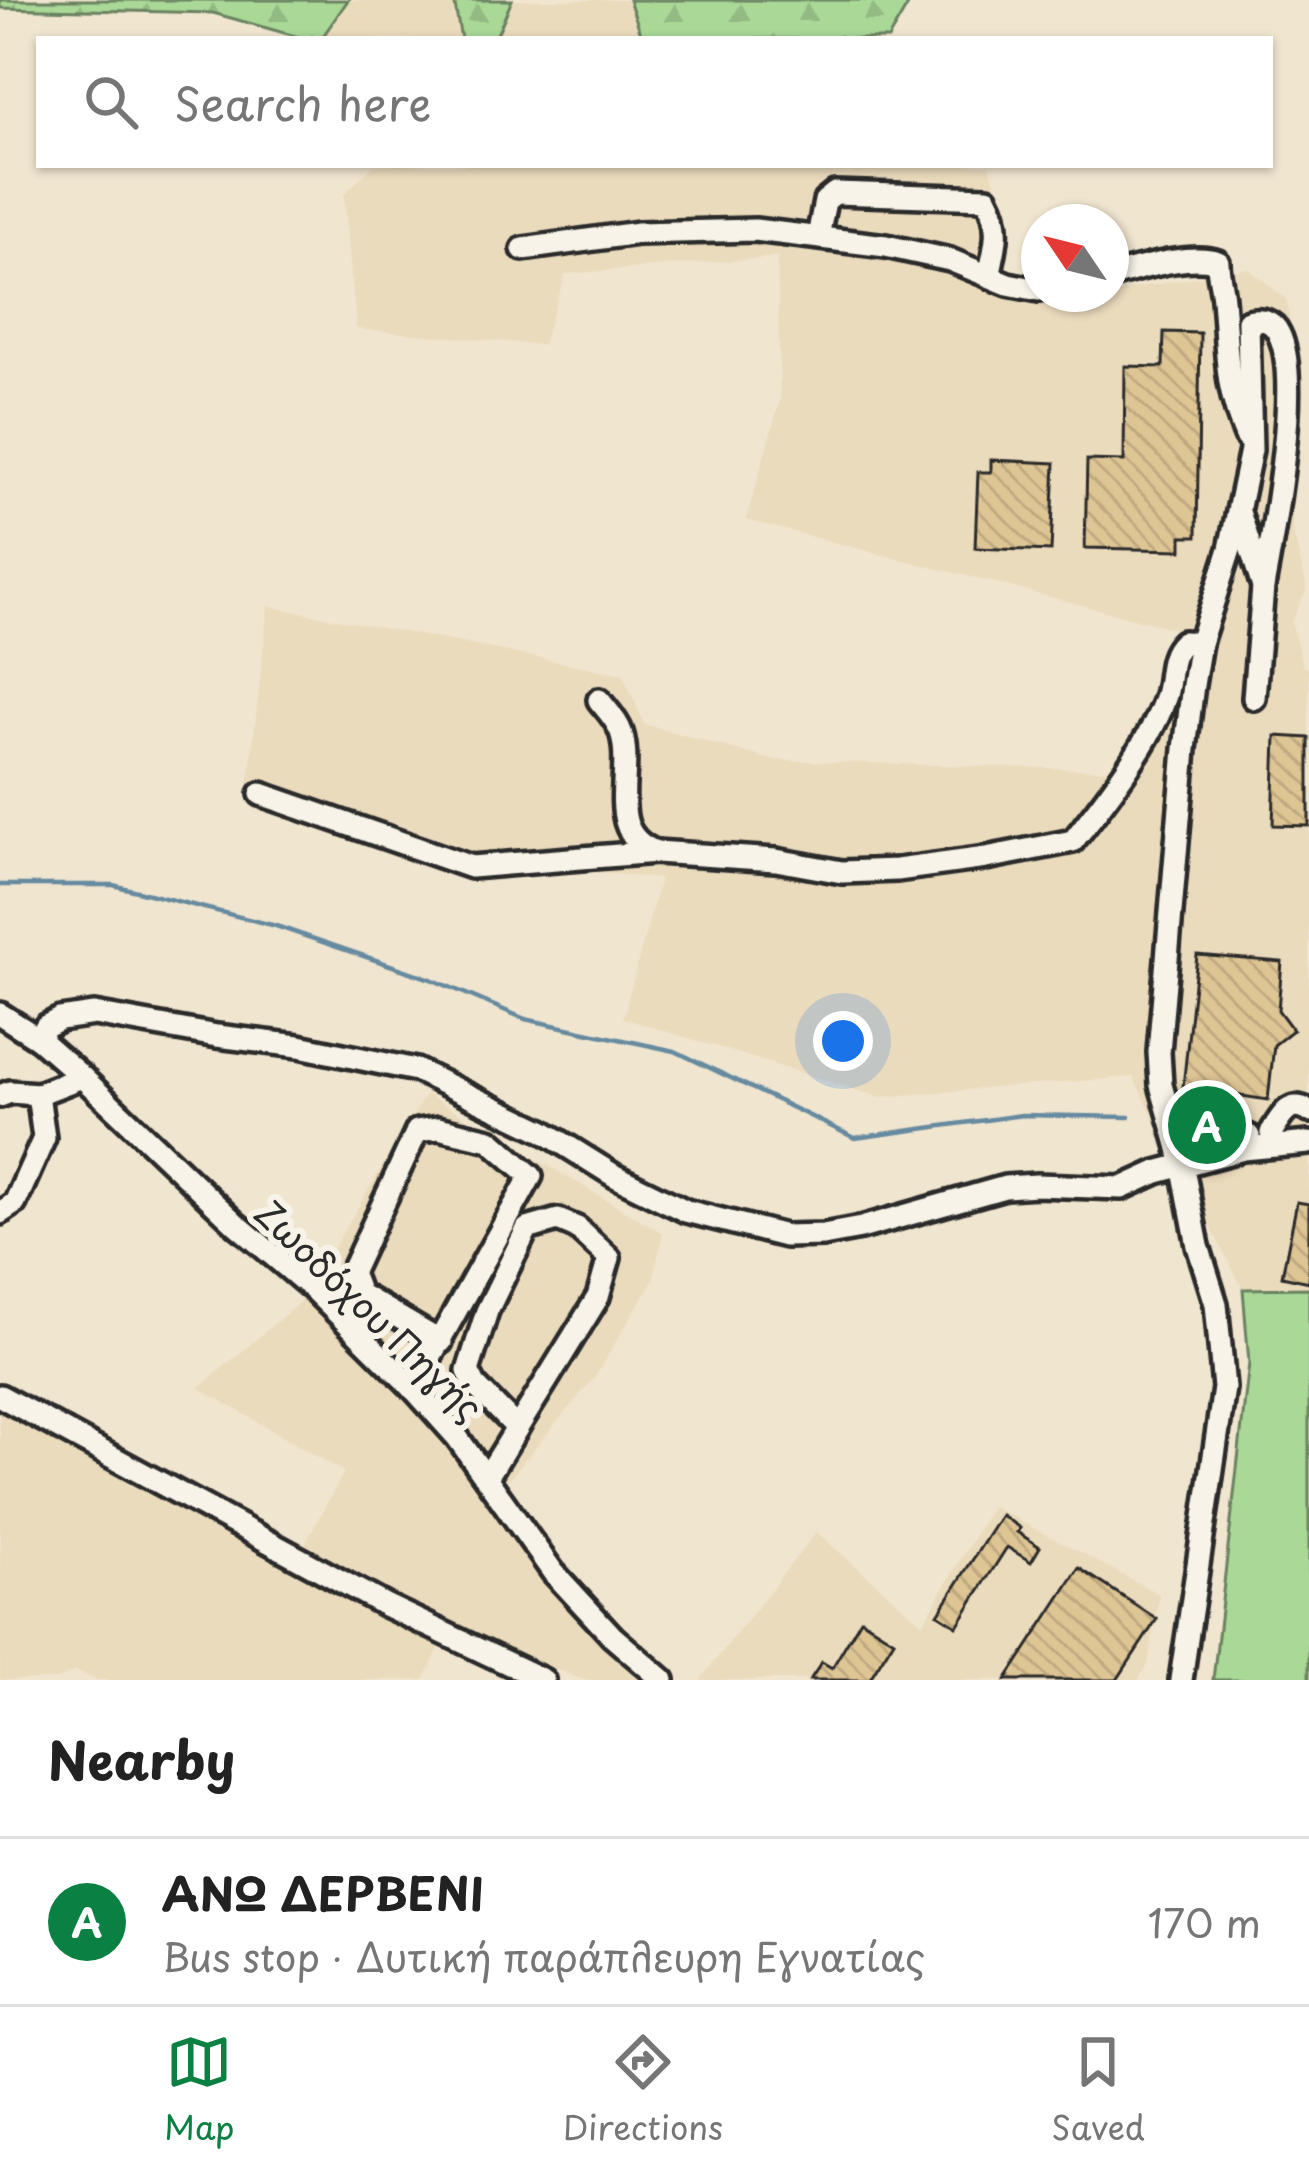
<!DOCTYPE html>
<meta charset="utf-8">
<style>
body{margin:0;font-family:"Playpen Sans",sans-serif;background:#f2f2f2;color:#222}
.compass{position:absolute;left:1021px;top:204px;width:108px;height:108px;border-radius:50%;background:#fff;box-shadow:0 3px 9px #0004;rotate:305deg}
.you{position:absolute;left:843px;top:1041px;width:42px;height:42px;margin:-30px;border:9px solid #fff;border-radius:50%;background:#1a73e8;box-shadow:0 0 0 18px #1a73e833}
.badge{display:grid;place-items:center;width:78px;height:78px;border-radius:50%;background:#0b8043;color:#fff;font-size:39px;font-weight:700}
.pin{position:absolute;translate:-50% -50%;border:6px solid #fff;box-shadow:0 3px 12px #0006}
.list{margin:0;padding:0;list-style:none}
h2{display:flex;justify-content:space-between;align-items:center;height:156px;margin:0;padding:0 48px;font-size:51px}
h2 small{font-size:39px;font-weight:400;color:#767676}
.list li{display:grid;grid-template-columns:78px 1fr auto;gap:36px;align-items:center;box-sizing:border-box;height:168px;padding:0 48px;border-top:3px solid #e0e0e0}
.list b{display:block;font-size:45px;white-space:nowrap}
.list p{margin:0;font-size:39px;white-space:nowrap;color:#767676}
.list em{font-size:39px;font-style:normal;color:#767676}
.icon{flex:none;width:66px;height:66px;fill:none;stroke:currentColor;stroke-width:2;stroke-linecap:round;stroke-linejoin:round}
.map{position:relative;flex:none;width:1309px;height:1680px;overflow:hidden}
.search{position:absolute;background:#fff;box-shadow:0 3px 9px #0004;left:36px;right:36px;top:36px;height:132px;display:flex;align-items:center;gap:30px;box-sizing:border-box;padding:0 42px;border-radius:0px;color:#767676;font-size:45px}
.sheet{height:324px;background:#fff}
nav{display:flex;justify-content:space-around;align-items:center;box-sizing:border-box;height:168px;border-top:3px solid #e0e0e0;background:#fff;font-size:33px;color:#767676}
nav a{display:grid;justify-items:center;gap:6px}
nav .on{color:#0b8043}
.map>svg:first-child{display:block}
.built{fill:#ebdbbd}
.grass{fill:#a9d897;stroke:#6a8261;stroke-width:3}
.forest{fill:url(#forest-firs);stroke:#6a8261;stroke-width:3}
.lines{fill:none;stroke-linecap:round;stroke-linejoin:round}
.stream{stroke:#668a9f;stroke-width:4.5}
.building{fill:url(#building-back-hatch);stroke:#2b2b2b;stroke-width:3}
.minor-casing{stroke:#2b2b2b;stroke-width:30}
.minor{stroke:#f7f3e8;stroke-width:21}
.labels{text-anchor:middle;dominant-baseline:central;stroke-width:12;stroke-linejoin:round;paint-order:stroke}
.street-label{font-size:36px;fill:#2b2b2b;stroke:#f7f3e8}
</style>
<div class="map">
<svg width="1309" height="1680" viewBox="0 0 1309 1680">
<defs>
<pattern id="forest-firs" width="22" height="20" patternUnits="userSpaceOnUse" patternTransform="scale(3)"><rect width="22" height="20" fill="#a9d897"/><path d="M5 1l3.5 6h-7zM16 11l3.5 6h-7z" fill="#92ba82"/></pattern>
<pattern id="building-back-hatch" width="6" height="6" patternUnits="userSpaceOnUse" patternTransform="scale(3)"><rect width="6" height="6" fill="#dec594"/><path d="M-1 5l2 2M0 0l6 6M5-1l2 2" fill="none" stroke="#bfa980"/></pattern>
</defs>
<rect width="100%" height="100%" fill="#f0e5cf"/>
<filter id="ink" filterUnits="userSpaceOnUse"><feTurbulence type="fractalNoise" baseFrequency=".00833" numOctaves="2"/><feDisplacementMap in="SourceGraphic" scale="24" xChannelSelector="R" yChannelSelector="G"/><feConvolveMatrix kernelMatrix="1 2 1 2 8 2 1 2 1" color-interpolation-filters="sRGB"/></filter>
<g filter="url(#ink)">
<g class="built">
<path d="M348 0H454L461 39H321Z"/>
<path d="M512 0H629L643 39H495Z"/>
<path d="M374 165H824L836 172 843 165H989L1008 218 996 290 1062 301 1248 268 1287 300 1298 393 1292 527 1307 589 1291 622 1303 667 1309 668V1288L1243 1289 1133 1077 879 1097 623 1018 660 879 467 857 248 789 268 606 623 674 644 724 772 760 1145 771 1176 629 746 520 780 401 777 257 566 274 542 345 356 329 344 194Z"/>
<path d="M426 1094 663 1233 653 1280 595 1377 498 1492 658 1680H583L450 1626 424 1680H97L75 1671 56 1680H0V1385L302 1549 344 1472 199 1388 302 1300Z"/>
<path d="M992 1506 1159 1594 1148 1665 1138 1680H700L816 1532 923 1623Z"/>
</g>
<path class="grass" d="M1309 1288V1680H1213L1249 1363 1243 1289Z"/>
<g class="forest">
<path d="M0 0H348L321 39H306L213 13 0 8Z"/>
<path d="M454 0H512L495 39H461Z"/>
<path d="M629 0H911L888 39H643Z"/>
</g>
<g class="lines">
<path class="stream" d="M0 885H113L276 926 431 979 525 1019 675 1051 855 1138 1022 1115 1129 1117"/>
</g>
<g class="building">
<path d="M1164 332 1200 333 1197 536H1182V550L1085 548 1087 460 1124 461 1125 366 1163 367Z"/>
<path d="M991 460 1055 463 1051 551 975 548 978 472H991Z"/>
<path d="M1276 736 1309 738V826L1273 825Z"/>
<path d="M1197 955 1282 962 1278 1010 1293 1030 1274 1045 1268 1100 1183 1087Z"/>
<path d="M1297 1202 1309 1204V1282L1282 1276Z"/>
<path d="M1001 1515 1020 1528 1017 1532 1040 1547 1031 1562 1007 1547 957 1626 938 1614Z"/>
<path d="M1079 1568 1157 1619 1117 1680H1006Z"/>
<path d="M861 1619 894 1640 869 1680H810L822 1662 832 1668Z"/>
</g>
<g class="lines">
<g class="minor-casing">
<g id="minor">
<path d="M818 237 825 201 835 193 987 198C1002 225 996 246 989 275"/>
<path d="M523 249 638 233 755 230 886 246 950 260 1008 284 1039 290"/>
<path d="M1111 276C1138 269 1192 252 1218 262 1218 275 1222 287 1223 299 1228 355 1224 385 1247 438"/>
<path d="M1239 512 1263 587 1254 698"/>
<path d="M599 700C606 709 617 720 621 732 635 773 602 832 656 852"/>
<path d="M261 794 471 867 656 852 776 860 842 872 897 870 986 858 1073 841C1102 804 1153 740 1166 695 1172 675 1167 657 1183 642L1200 643"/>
<path d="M0 1014 39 1039 82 1077 236 1224 314 1290 413 1388 457 1437 553 1572 613 1637 663 1680"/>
<path d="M39 1039 46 1026 60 1019 94 1014 217 1036 299 1046 416 1070 543 1131 615 1176 686 1211 785 1236 823 1235 861 1228 1005 1187 1037 1185 1122 1188 1157 1172 1243 1149 1309 1143"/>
<path d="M0 1096 10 1092 38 1094 82 1077"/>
<path d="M1271 1133C1281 1117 1288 1099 1309 1111"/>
<path d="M1179 1148 1249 1136"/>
<path d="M0 1213 15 1203 44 1138 38 1094"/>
<path d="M413 1388 531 1176 490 1140 438 1128 417 1131 351 1273 359 1294 441 1342"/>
<path d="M0 1396 385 1605 543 1680"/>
<path d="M487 1477 598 1297 609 1258 577 1228 558 1220 527 1229 487 1311 468 1371 475 1385 516 1427"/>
<path d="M1181 1680 1224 1388 1216 1304 1198 1246 1179 1148 1161 1085 1159 1052 1185 749 1193 685 1200 643 1230 549 1251 450 1248 321C1261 318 1273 320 1279 334 1302 380 1273 534 1263 587"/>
</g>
</g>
<use href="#minor" class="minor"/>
</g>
</g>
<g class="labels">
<g class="street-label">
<text transform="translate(370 1309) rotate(44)">Ζωοδόχου Πηγής</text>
</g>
</g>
</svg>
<svg class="compass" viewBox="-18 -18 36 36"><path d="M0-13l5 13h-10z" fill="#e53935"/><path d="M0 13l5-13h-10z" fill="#767676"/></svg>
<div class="you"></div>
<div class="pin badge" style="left:1207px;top:1125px">A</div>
<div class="search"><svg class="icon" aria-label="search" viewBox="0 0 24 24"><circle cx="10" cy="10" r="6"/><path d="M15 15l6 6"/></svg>Search here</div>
</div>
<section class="sheet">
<h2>Nearby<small></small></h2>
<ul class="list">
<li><span class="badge">A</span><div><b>ΑΝΩ ΔΕΡΒΕΝΙ</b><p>Bus stop · Δυτική παράπλευρη Εγνατίας</p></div><em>170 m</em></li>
</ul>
</section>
<nav>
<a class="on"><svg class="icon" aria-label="map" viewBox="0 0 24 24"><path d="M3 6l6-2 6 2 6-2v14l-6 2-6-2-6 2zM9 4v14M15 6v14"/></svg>Map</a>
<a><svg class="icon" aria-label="directions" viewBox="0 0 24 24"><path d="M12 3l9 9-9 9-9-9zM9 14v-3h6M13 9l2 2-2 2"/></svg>Directions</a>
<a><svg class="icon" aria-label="saved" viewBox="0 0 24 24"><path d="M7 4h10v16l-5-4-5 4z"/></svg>Saved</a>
</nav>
